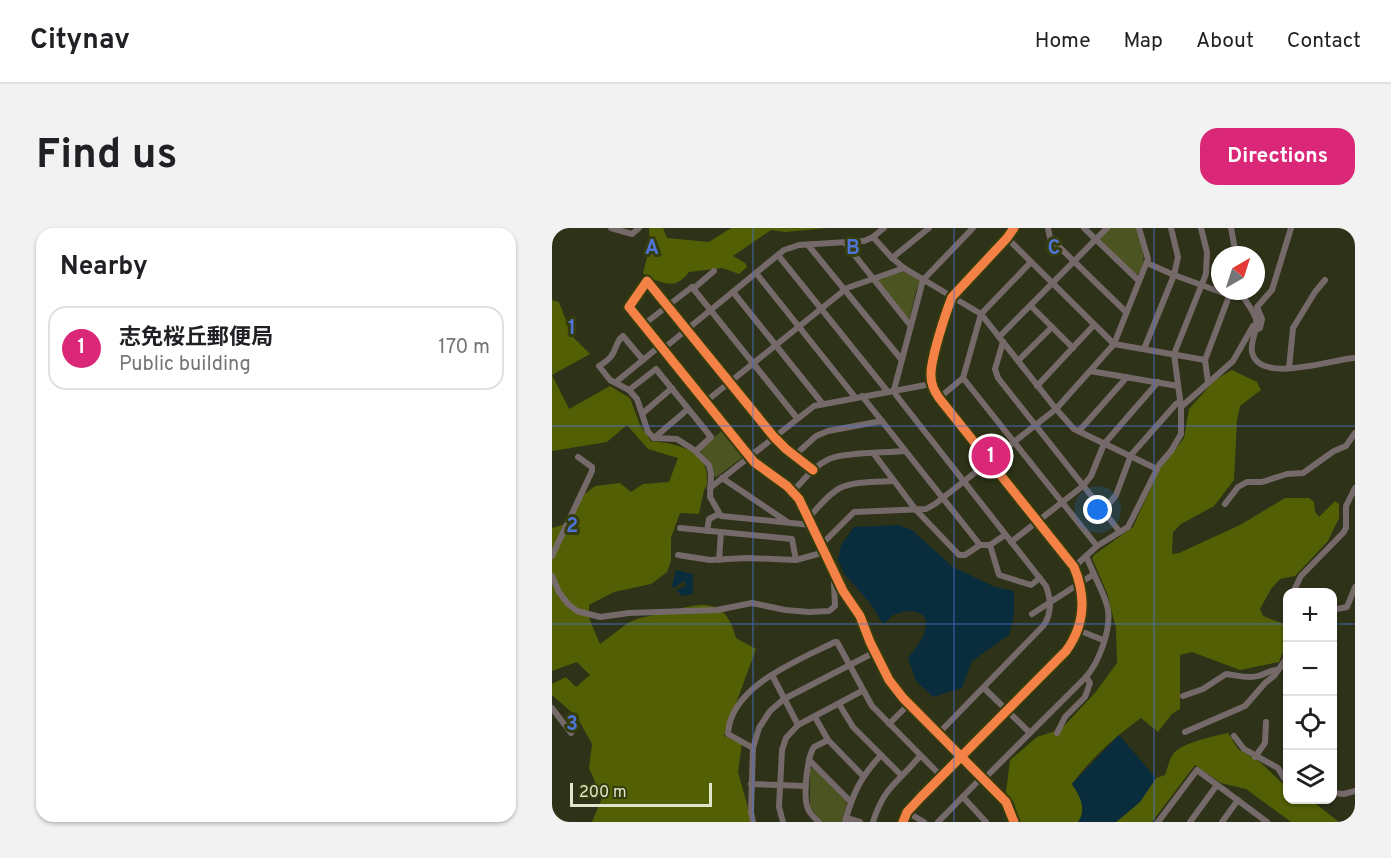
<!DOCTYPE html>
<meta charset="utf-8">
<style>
body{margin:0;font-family:Overpass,"Noto Sans JP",sans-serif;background:#f2f2f2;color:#202124}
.controls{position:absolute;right:18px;bottom:18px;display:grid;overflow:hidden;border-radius:12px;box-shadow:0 2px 4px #0004}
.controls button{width:54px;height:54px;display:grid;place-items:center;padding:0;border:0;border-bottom:2px solid #e0e0e0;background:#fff;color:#202124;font:30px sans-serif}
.compass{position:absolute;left:659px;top:18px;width:54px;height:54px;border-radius:50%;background:#fff;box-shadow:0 2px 4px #0004;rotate:39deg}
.scale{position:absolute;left:18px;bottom:15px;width:142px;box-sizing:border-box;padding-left:6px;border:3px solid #e0e6cd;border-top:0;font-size:16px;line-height:21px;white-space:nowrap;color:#e0e6cd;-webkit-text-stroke:4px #353c0d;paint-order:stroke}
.you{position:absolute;left:546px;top:282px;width:21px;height:21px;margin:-15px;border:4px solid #fff;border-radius:50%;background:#1a73e8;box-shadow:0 0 0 9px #1a73e833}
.badge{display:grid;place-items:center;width:39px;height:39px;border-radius:50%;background:#db2777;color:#fff;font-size:20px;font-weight:700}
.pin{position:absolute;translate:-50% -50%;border:3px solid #fff;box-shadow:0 2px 6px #0006}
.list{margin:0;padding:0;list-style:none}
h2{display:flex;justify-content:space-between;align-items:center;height:78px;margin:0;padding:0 24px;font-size:26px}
h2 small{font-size:20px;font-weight:400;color:#757577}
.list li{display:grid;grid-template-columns:39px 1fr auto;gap:18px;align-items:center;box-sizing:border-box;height:84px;margin:0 12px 12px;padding:0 12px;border:2px solid #e0e0e0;border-radius:18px}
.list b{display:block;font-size:22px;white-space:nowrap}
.list p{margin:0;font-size:20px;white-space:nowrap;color:#757577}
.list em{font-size:20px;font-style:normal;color:#757577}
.icon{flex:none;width:33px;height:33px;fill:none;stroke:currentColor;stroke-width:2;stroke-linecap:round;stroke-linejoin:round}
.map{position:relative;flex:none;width:803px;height:594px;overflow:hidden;border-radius:18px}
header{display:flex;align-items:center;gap:36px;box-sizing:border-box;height:84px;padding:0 30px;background:#fff;border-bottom:2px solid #e0e0e0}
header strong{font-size:28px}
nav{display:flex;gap:33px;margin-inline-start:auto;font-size:21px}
.intro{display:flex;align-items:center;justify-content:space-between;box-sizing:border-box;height:144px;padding:0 36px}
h1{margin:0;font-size:42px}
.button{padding:15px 27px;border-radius:18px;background:#db2777;color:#fff;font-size:21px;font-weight:700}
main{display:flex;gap:36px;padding:0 36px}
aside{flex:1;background:#fff;border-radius:18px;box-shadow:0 2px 4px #0004}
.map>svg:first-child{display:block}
.green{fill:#4c5521}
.forest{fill:#535f04}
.water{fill:#092d3c}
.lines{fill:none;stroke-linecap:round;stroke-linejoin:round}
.minor{stroke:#76696a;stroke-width:6}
.cycleway-casing{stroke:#353c0d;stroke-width:13}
.cycleway{stroke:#f48246;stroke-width:9}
.grid{fill:none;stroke:#4e74d5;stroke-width:1.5;stroke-opacity:0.55}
.grid-label{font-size:20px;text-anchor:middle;font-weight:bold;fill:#4e74d5;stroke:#353c0d;stroke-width:6;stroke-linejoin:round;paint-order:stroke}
</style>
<header>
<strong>Citynav</strong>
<nav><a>Home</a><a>Map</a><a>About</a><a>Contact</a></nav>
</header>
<div class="intro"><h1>Find us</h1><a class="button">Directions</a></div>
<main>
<aside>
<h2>Nearby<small></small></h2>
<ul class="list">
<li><span class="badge">1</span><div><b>志免桜丘郵便局</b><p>Public building</p></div><em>170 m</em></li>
</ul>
</aside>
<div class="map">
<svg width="803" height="594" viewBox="0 0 803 594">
<rect width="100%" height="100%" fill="#2d3218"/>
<g class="green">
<path d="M557 0H585C589 17 598 35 584 48L548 11Z"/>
<path d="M353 43 369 52 364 63 357 92 325 52Z"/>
<path d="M172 201 190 224 191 229 163 250 159 235 149 224 150 220Z"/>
<path d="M261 540 293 572 295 575 290 594H271L258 580V541Z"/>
</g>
<g class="forest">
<path d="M97 0H111L115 10 157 14 179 0H276L233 4 219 2 181 28 193 35 195 39 187 46 170 40 137 44C126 58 119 58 103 52 99 50 95 49 91 45L98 18Z"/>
<path d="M0 72 7 74 20 108 38 126 0 147 17 181 58 158 78 170 88 197 99 213C117 215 145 219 153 238 155 244 155 251 155 257L152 262 147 286 128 285 119 310V333L115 344 99 356 62 364 37 377V390L48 416C58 409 68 400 78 394 90 388 106 387 119 383 152 374 174 370 184 410L204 421 172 508 190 515 186 544 195 576 198 594H40L50 570 37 540 40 516 25 489 0 467V456L14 449 24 459 38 447 25 434 0 443V300L20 294 25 272 43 258 68 255 79 264 91 256 117 254 126 230 96 221 75 197 55 214 0 223Z"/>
<path d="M680 142 705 154 709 162 688 178 685 192 682 252 662 278 629 296 621 304 620 326 627 325 688 297 733 270H757L762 274 763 284 767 289 783 273 787 276V290L776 313 743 348 728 351 719 361 708 381 711 388 735 397V414L727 434 688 442 640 424 628 427V481L620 486 606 504 589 490C563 509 539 530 520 556L529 570 531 587 526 594H468L462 575 454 564 458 532 485 509 509 501 543 465 565 435 564 400 555 365 540 330 542 327 581 299 607 242 632 210 637 181 663 152Z"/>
<path d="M676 505 686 521 708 534 732 557 735 558 736 572H759L787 594H739L694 561 669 555 643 537 600 594H564L588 574 604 550 613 547C616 540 617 530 622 525 632 514 663 508 676 505Z"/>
</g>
<g class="water">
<path d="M346 297 360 302 401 339 443 359 462 363V386L457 407 420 433 410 460 381 469 364 453 356 430C363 421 374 408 374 396 375 381 352 381 342 387 338 389 335 393 331 396L318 375 293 347 286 332 289 317 302 299Z"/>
<path d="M124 342 141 346V366L130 368 124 362 134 358 132 353 122 360 120 358Z"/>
<path d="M567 507 604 550 588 574 564 594H526C535 581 528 568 520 556Z"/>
</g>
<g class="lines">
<g class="minor">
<path d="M59 0 80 6 87 0"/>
<path d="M496 0 498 10 574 84"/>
<path d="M532 0 587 53"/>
<path d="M679 0 684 27"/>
<path d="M321 9 340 30 352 40 429 86 504 181 522 201 605 241"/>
<path d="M455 10 562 116 653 132"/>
<path d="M293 15 358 97"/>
<path d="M256 17 349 131"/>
<path d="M226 27 336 164"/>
<path d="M340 30 377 0"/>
<path d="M479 34 429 86 411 150 545 318"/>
<path d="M595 35 622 47 674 66 677 69"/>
<path d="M204 45 303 169"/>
<path d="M141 61 162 43"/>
<path d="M688 63C691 70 703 85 704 91 706 102 698 113 700 124 707 157 781 131 803 130"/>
<path d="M181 64 270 175"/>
<path d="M479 78 521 120"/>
<path d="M91 97 140 59 245 190"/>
<path d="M702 103 708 100 710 91 705 79 720 62 739 0"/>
<path d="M447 109 555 0"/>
<path d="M451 114 443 141 446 150 568 304"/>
<path d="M111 121 232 22 247 17 312 13 321 9 332 0"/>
<path d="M592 121 622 47 626 29 619 0"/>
<path d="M91 132 71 108C64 113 65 120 60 127 57 132 52 135 47 138L58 152 77 162 85 171 96 204 102 210 125 211 142 222 157 237 159 246 158 269 169 288 259 297"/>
<path d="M466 133 500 99"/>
<path d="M737 140 741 100 763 64 773 52"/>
<path d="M538 143 626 158"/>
<path d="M64 154 108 118"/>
<path d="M656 154 653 132 679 63"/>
<path d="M485 158 542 97"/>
<path d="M77 162 104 141 159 209 144 223"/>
<path d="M310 168 428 317"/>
<path d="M387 170 411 150"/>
<path d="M153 174 295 60 352 40"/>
<path d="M629 179 681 133 701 98"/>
<path d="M91 185 120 160"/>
<path d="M527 203 575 149"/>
<path d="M102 210 136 181"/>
<path d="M322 226 364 282 407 327H413L428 317H438L453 307"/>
<path d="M242 228 264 208 276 203 330 193"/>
<path d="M261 242 234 221 222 209 95 53 77 79 202 234 235 258 247 271 291 363 308 388 318 414 337 452 351 470 454 574 462 594"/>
<path d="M170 250 234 293"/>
<path d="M158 260 262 178 379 156"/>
<path d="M241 263C252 252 262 238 277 231 293 224 333 225 353 223"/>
<path d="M673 276 686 259 695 254H710L735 246 751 245 782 223 794 218 803 205"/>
<path d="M551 283 564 267 579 227 624 176 628 174"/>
<path d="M256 290C266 280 276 266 288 260 303 253 326 254 342 253"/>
<path d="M128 300 240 311 244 332"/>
<path d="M155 303 157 291 167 286"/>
<path d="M459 314 531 258 539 248 552 216 606 154"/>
<path d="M269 317 302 284 374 281 383 276 504 181 562 116 596 31 587 0"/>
<path d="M438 317 447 347 479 357 488 350"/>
<path d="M126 327 158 332 195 330 244 332 273 324"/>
<path d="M0 328 40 243V239L26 229"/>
<path d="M534 328 542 346"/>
<path d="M167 332 169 304"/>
<path d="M522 339 545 318 576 299 607 237 619 223 629 206V179L622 126 654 46 655 24 649 0"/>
<path d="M0 348 7 364 16 376 25 383 48 389 77 385 165 382 200 375 233 382 257 384 277 383 283 378 282 355 285 350"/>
<path d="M741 364 749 348 791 305 794 300V278L803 260"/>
<path d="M780 382 795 379 803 359"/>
<path d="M526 402 551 412"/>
<path d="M220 447 246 497"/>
<path d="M432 460 478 505"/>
<path d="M631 468 651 461 674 446C684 447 696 451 706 448 713 446 718 442 726 442"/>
<path d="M287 476 301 499 349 547"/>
<path d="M0 480 19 505"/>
<path d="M263 489 276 512 311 548"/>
<path d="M337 496 357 476"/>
<path d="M633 504 693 478 713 455 722 448 736 428"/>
<path d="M387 505 492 397C500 384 499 372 494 358L344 167 342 162 371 52 421 0"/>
<path d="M505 505 513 489 533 469 538 455 534 449"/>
<path d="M682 508 692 521 726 540 732 550 736 552"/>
<path d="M201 520 176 506C178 458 247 432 283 414H285L320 478 389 548"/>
<path d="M703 529 713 515 714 494"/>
<path d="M257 532 298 573"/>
<path d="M432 551 534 449C547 434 559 402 556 382 554 370 547 358 542 346L480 386"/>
<path d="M199 556 254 558"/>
<path d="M780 565 792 566 803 563"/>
<path d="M411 569 434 594"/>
<path d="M355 584 372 594"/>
<path d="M294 590 308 594"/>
<path d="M201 594 199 584 201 520 207 500 218 483 232 471 323 424"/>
<path d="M231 594 227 579 230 522 234 510 246 497 310 463"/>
<path d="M267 594C264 591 259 587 257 583 250 572 255 529 262 519L276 512"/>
<path d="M293 594C301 565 308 550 329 527"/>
<path d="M321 594C332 558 347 554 368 528"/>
<path d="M351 594 355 584 369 569 514 423C533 397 534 368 522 339L387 170C382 163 379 156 379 148 378 132 394 84 400 69L455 10 462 0"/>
<path d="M386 594 430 549"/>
<path d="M606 594 645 542 715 594"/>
<path d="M638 594 665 557"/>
<path d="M670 594 686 572"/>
</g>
<g class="cycleway-casing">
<g id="cycleway">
<path d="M261 242 234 221 222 209 95 53 77 79 202 234 235 258 247 271 291 363 308 388 318 414 337 452 351 470 454 574 462 594"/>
<path d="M351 594 355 584 369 569 514 423C533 397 534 368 522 339L387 170C382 163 379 156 379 148 378 132 394 84 400 69L455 10 462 0"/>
</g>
</g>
<use href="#cycleway" class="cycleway"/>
</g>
<path class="grid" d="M201 0V594M402 0V594M602 0V594M0 198H803M0 396H736M780 396H803"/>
<g class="grid-label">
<text x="100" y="26">A</text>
<text x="301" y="26">B</text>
<text x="502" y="26">C</text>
<text x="20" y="106">1</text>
<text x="20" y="304">2</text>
<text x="20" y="502">3</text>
</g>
</svg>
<div class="controls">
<button>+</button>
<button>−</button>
<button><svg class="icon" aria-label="locate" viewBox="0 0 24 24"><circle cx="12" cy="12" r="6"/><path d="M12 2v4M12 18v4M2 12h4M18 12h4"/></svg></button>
<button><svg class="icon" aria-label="layers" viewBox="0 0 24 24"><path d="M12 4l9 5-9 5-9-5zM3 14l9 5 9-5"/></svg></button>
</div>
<svg class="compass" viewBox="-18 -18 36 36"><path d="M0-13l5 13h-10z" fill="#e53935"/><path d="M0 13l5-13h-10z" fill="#757577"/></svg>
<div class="scale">200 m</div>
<div class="you"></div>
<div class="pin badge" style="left:439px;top:228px">1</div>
</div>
</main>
